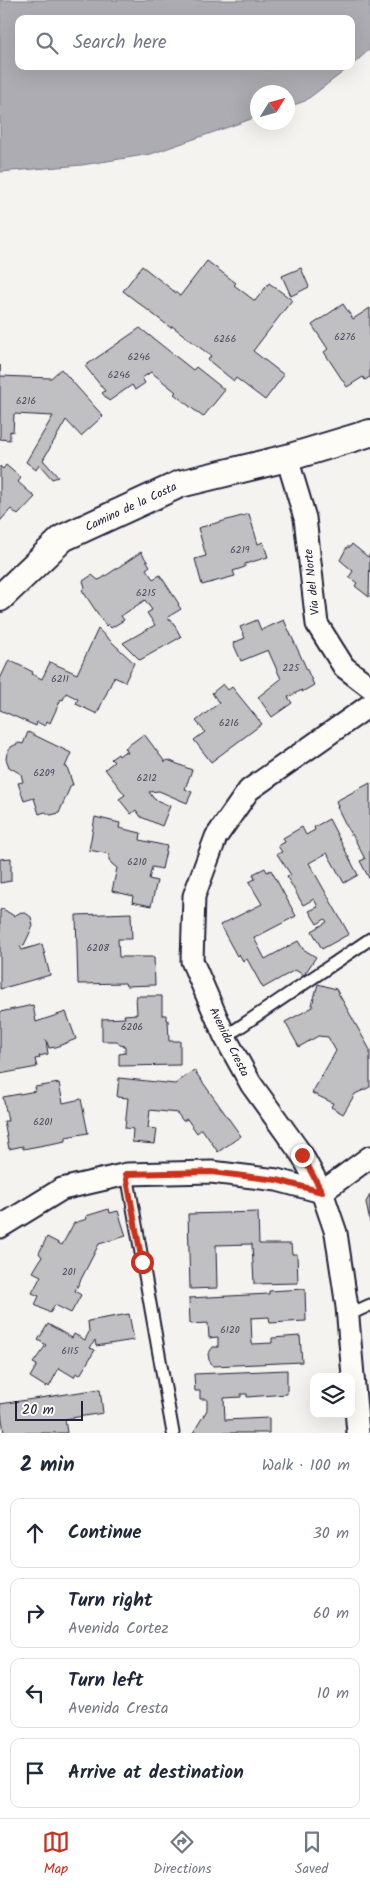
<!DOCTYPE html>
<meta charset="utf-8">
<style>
body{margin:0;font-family:Kalam,sans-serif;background:#f6f6f7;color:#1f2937}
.controls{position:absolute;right:15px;bottom:15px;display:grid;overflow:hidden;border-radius:10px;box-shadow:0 5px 20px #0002}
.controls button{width:45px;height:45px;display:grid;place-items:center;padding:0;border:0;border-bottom:1px solid #e0e1e3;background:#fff;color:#1f2937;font:25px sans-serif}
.compass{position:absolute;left:250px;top:85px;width:45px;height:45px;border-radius:50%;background:#fff;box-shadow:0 5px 20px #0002;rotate:53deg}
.scale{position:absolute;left:15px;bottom:12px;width:68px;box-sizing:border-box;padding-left:5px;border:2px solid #22223b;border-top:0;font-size:14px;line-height:18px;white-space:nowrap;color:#22223b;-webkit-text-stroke:4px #fdfcf7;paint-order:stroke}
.stop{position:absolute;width:15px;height:15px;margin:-11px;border:4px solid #c8321e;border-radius:50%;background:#fff}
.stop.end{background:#c8321e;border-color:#fff;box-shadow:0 1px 5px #0008}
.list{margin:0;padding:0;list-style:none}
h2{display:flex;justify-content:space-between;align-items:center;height:65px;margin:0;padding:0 20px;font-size:21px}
h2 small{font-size:16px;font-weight:400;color:#747a83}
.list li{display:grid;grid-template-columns:32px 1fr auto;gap:15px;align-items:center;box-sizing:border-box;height:70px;margin:0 10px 10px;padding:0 10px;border:1px solid #e0e1e3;border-radius:10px}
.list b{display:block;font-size:19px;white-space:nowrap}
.list p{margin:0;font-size:16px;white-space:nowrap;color:#747a83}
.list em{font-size:16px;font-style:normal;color:#747a83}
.icon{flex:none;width:28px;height:28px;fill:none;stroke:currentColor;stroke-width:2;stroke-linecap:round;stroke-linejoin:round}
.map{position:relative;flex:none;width:370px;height:1433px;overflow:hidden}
.search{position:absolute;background:#fff;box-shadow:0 5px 20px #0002;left:15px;right:15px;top:15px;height:55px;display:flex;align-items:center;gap:12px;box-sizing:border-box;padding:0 18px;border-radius:10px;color:#747a83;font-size:19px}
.sheet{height:385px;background:#fff}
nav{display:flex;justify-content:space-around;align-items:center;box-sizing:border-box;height:70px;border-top:1px solid #e0e1e3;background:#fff;font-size:14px;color:#747a83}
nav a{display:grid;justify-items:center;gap:2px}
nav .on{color:#c8321e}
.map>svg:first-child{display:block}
.water{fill:#acacb2;stroke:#757582}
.building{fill:#c0bfc2;stroke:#22223b}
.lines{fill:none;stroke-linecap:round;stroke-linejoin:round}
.service-casing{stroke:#22223b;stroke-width:15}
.minor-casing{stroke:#22223b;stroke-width:25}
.tertiary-casing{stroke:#22223b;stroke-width:30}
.service{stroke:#fdfcf7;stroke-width:11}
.minor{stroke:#fdfcf7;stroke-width:21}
.tertiary{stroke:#fdfcf7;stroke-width:26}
.route{stroke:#c8321e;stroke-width:6}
.labels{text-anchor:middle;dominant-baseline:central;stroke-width:4.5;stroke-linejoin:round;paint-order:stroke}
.number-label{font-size:10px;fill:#4a495d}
.street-label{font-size:12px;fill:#22223b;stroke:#fdfcf7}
</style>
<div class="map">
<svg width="370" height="1433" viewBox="0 0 370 1433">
<rect width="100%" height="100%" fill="#f4f3ef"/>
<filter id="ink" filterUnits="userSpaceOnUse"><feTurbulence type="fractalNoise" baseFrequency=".02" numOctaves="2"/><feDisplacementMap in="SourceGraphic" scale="10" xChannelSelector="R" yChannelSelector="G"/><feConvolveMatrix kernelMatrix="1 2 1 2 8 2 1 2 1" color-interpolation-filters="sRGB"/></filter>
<g filter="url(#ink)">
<path class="water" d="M0 0H370V49L351 66V19H19V66H351L305 101 288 107V92H258L257 117 151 154 82 165 0 172Z"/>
<g class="building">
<path d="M207 261 236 283 234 285 255 301 269 283 292 300 253 351 284 375 265 400 236 378 234 381 208 360 211 356 172 326 171 328 123 291 142 266 180 296Z"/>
<path d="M301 268 309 287 291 296 282 276Z"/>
<path d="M343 304 353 319 370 308V377L365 380 363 377 347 387 324 352 328 349 312 325Z"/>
<path d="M140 328 193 370 196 367 225 390 203 417 174 394 176 392 151 372 142 378 145 383 135 390 132 385 109 401 102 393 105 391 85 366Z"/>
<path d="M0 365V376L51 378 61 369 103 416 81 436 66 420 43 460 58 477 52 479 39 464 36 470 26 462 53 416 14 414 13 432 10 431V440L0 439Z"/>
<path d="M6 465 21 478 18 482 35 497 18 515 11 509 0 521V466L3 469Z"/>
<path d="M249 514 258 544 263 542 268 557 245 564V567L233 571 235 576 202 585 195 559 206 556 198 528Z"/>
<path d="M352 544 368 557 370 554 369 597 355 586 357 583 349 577 353 571 340 560 347 547H350Z"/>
<path d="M141 552 150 566 146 569 153 579 160 575 179 604 178 605 181 609 168 617 169 620 171 619 181 637 140 660 123 643 155 625 147 613 152 610 145 600 121 616 124 620 111 628 108 624 106 626 82 590 85 587 83 581 92 575 98 580 101 579Z"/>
<path d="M257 620 261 630 284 620 314 685 302 692V690L288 697 292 703 272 717 258 697 281 679 268 650 241 661 233 643 245 638 240 627Z"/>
<path d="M98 629 134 663 125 682 114 677 97 714 76 704 78 699 66 693 63 700 61 699 50 723 47 721 45 726 37 722 36 726 0 710V679L9 660 33 672 32 674 42 679 50 662 77 674Z"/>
<path d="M223 684 228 690 232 687 262 724 211 762 194 740 205 732 196 721 219 703 212 693Z"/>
<path d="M28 732 71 753 65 767H67L73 785H71L59 813 51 815 45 812 39 814 34 798 24 801 18 783 23 782 21 774 9 767 6 759 7 753 11 747 19 743 23 744Z"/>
<path d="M144 734 165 762 168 760 192 770 185 789 192 792 187 803 159 791 149 792 154 799 170 806 162 826 141 817 136 810 131 814 119 799 125 795 105 769 114 762 111 759 118 754 119 756 124 752 128 753 125 748Z"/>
<path d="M370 783V880L360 861 365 859 352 834 351 835 337 807 338 806 336 801Z"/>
<path d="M95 817 120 823 119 828 141 833 140 840 167 846 162 869 152 867 149 879 157 881 151 906 132 902 133 896 112 891 117 868 112 864 109 860V854L89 850Z"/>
<path d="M329 819 358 875 344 883 327 853 309 863 349 934 322 949 312 931 327 922 325 919 317 924 309 911 318 907 314 899 303 905 287 877 291 875 277 854 282 852 278 846 285 842 283 838 302 827 306 835 315 830 314 827Z"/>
<path d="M11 858V881L0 883V859Z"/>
<path d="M265 868 267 872 271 870 296 916 254 938 265 959 298 941 303 949 316 957 304 975 295 970 263 988 247 959 243 961 239 954 237 956 220 925 262 904 249 882 255 879 253 874Z"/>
<path d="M3 909 14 916 21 912 27 914 31 917 33 926 24 945 20 946 22 950 42 944 50 975 0 989V910Z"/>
<path d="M131 913 132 939H118L119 957H154L155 985 126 986 125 983 78 984 76 915Z"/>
<path d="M318 984 336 989 370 1050V1087L355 1094 343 1114 331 1107 333 1103 312 1093 336 1051 328 1037 318 1036 299 1047 285 1022 313 1007 312 1005Z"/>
<path d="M136 996H162V1015H166V1020H168L169 1041H180V1065L119 1066V1054L125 1053V1046L120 1045 117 1041H102V1019L125 1018 124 1015 137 1014Z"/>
<path d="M33 1005 36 1022 66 1012 76 1039 56 1047 49 1048 46 1040 48 1054 39 1056 40 1058 35 1059 37 1067 0 1074V1012Z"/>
<path d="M194 1070 241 1136 218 1152 202 1129 197 1133 187 1119 183 1121 177 1113 150 1110 148 1128 157 1129 155 1144 132 1142 133 1129 125 1128 128 1098 117 1097 119 1078 175 1084Z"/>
<path d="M59 1083 63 1103 81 1099 88 1133 66 1137V1141L23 1149V1146L9 1149 4 1121H8L3 1097 36 1091 35 1087Z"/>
<path d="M370 1195V1223L366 1202Z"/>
<path d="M109 1209 110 1213 118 1211 126 1236 99 1244 75 1291 81 1295 71 1313 55 1305 50 1313 35 1305 39 1296 32 1293 41 1276 33 1272 42 1257 39 1253 47 1237 62 1245 74 1223 87 1219 86 1216Z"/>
<path d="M258 1212 259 1244H291L292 1254H297L298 1283 254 1284 252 1244 216 1245 217 1288 190 1289 188 1214Z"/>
<path d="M305 1289 306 1321 270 1323 269 1317 251 1318 252 1344 272 1343V1338L300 1336 302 1362 213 1366 209 1360 208 1354 213 1347H218V1337L209 1338 208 1323 190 1324 189 1298 269 1294V1291Z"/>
<path d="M129 1314 134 1340 96 1346 95 1340 90 1348 95 1350 80 1375 76 1373 74 1377 59 1368 49 1387 47 1385 46 1387 30 1377 37 1365 33 1363 46 1345 38 1340 48 1324 72 1338 74 1334 85 1340 89 1332 88 1321Z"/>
<path d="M287 1370V1394L247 1397V1394H241V1397L224 1398 225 1420 269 1418V1433H193L207 1410V1399H200V1391H195L194 1374Z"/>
<path d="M100 1389 103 1413 65 1419 67 1433H4L0 1404Z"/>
</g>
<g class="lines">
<g class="service-casing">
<g id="service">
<path d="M225 1037 370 939"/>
<path d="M127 1174 173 1433"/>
<path d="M348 1315 370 1305"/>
</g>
</g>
<g class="minor-casing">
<g id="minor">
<path d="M287 458 305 518 317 624 344 667 370 687"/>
<path d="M0 1227 62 1189 127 1174 211 1172 277 1180 322 1192 370 1157"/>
<path d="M358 1433 347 1307 336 1233 322 1192 302 1155 251 1084 225 1037 192 961 194 896 216 837 249 790 370 705"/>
</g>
</g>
<g class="tertiary-casing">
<path id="tertiary" d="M0 598 63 538 180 484 287 458 370 433"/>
</g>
<use href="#service" class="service"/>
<use href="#minor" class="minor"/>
<use href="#tertiary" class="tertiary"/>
</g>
</g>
<g class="lines" filter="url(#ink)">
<path class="route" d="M142 1262 126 1174 211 1172 277 1180 322 1192 302 1155"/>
</g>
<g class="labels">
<g class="number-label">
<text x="345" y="337">6276</text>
<text x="225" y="339">6266</text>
<text x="139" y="357">6246</text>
<text x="119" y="375">6246</text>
<text x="26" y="401">6216</text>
<text x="240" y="550">6219</text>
<text x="146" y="593">6215</text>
<text x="291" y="668">225</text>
<text x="60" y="679">6211</text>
<text x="229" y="723">6216</text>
<text x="44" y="773">6209</text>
<text x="147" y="778">6212</text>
<text x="137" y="862">6210</text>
<text x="98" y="948">6208</text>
<text x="132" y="1027">6206</text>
<text x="43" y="1122">6201</text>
<text x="69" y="1272">201</text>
<text x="230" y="1330">6120</text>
<text x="70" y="1351">6115</text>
</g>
<g class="street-label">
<text transform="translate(131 507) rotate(-25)">Camino de la Costa</text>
<text transform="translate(312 582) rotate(-96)">Via del Norte</text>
<text transform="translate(229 1042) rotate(64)">Avenida Cresta</text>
</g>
</g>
</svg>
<div class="controls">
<button><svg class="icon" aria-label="layers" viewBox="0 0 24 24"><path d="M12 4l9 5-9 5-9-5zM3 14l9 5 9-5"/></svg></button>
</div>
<svg class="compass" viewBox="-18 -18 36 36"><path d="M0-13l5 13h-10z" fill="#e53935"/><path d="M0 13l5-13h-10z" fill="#747a83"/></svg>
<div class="scale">20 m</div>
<div class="stop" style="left:142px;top:1262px"></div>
<div class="stop end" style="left:302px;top:1155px"></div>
<div class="search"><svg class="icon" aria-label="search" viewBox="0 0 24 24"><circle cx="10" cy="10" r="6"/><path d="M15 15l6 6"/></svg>Search here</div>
</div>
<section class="sheet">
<h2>2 min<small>Walk · 100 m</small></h2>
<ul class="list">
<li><svg class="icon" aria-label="ahead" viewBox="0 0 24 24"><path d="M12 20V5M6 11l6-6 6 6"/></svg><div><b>Continue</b></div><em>30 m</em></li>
<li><svg class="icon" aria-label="right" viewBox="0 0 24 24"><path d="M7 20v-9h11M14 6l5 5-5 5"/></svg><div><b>Turn right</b><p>Avenida Cortez</p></div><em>60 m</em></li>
<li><svg class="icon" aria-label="left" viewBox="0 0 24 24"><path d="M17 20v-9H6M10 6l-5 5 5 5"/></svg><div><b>Turn left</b><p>Avenida Cresta</p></div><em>10 m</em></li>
<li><svg class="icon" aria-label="arrive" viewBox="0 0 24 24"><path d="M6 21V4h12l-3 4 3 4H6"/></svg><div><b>Arrive at destination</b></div></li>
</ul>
</section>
<nav>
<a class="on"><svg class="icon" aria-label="map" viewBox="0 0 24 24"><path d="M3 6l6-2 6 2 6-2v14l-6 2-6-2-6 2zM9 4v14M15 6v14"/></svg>Map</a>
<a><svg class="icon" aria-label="directions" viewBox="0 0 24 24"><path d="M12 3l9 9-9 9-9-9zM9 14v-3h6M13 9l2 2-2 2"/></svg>Directions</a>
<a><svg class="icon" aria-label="saved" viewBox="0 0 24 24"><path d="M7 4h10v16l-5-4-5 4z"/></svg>Saved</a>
</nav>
